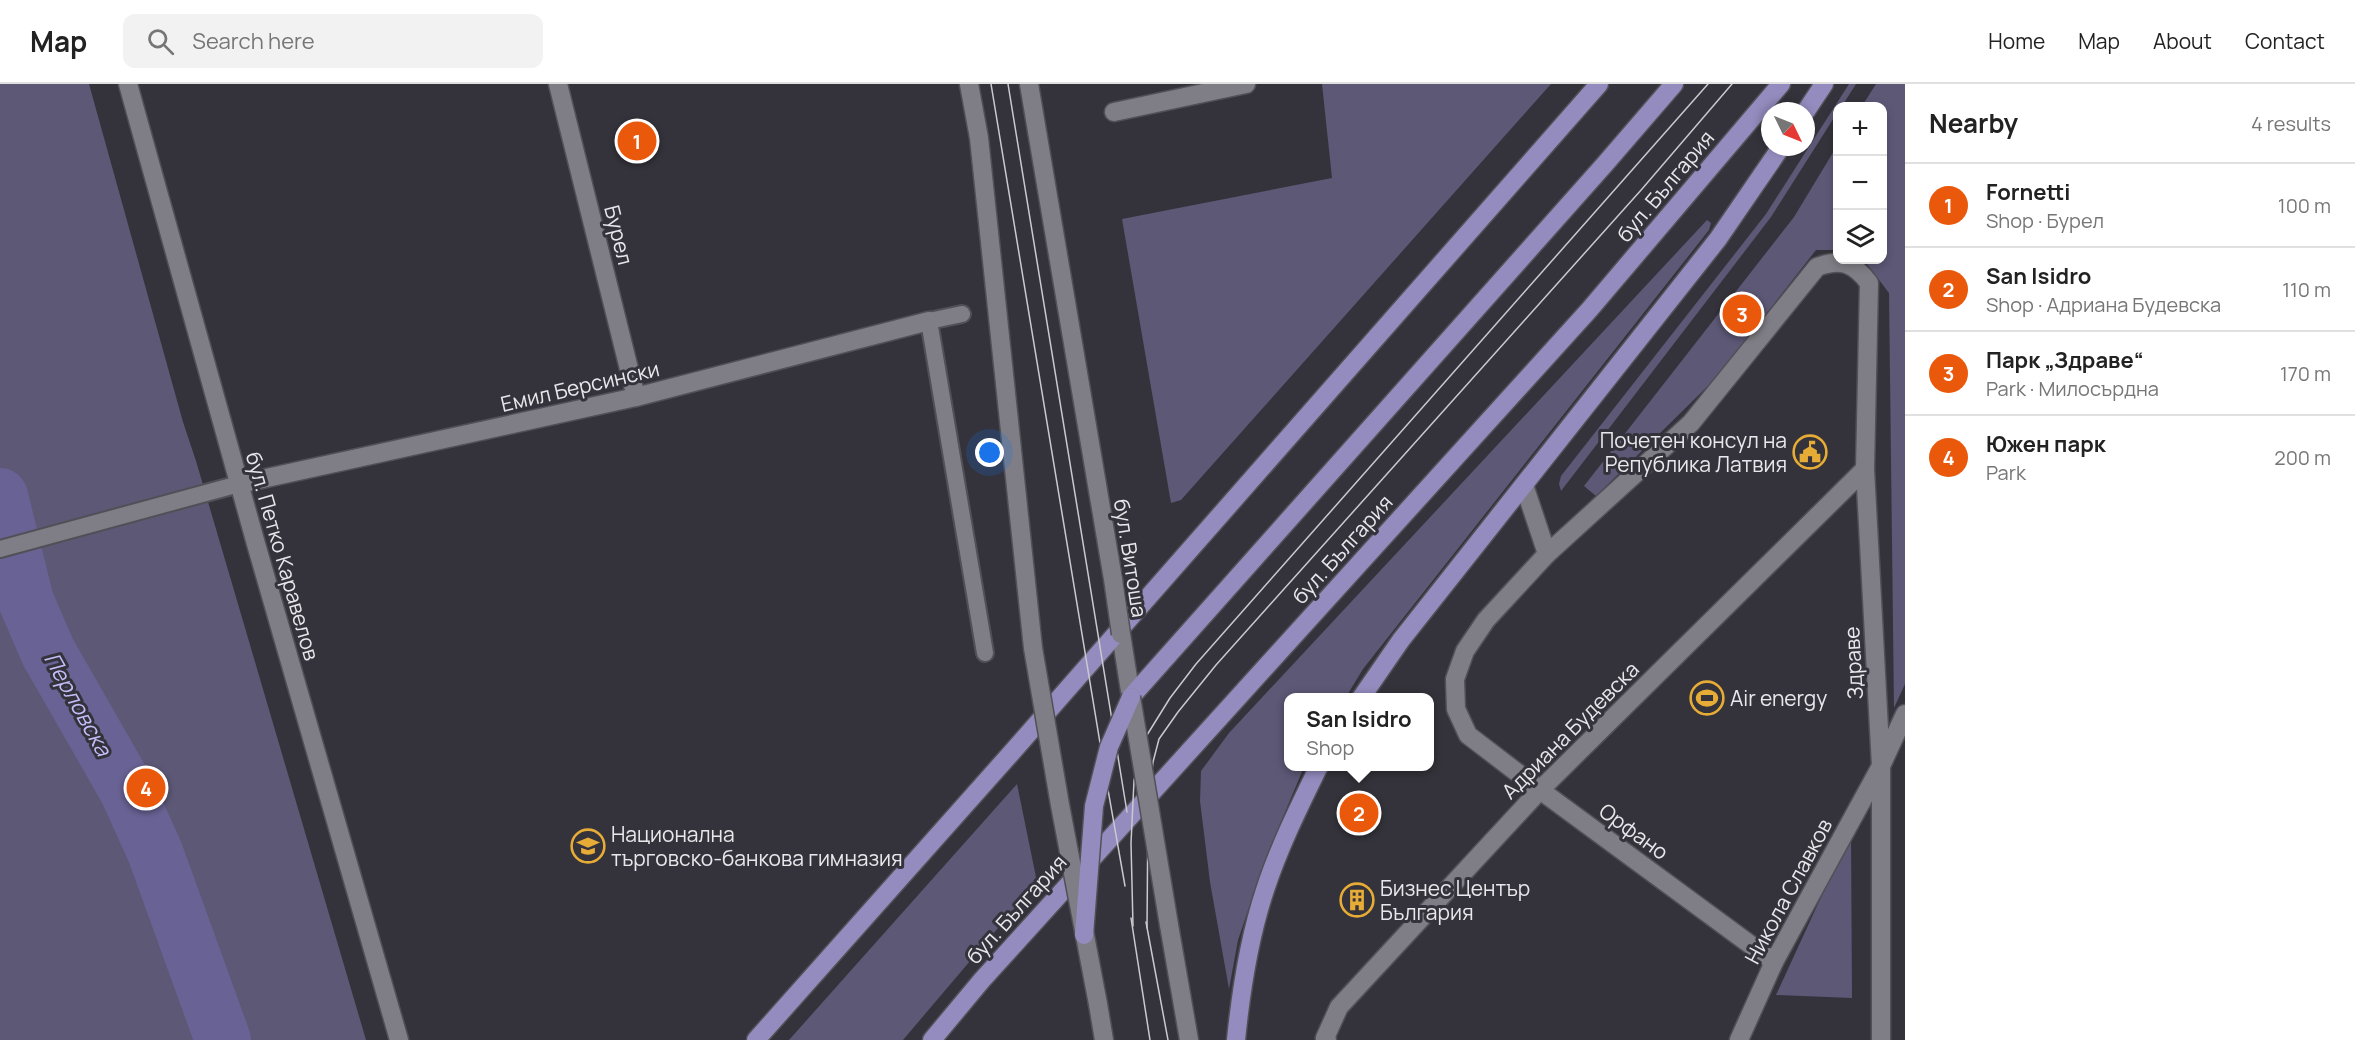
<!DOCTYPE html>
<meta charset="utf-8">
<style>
body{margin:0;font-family:Manrope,sans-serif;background:#f2f2f2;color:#222}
.controls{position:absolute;right:18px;top:18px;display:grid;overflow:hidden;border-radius:12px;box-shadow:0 3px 9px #0003}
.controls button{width:54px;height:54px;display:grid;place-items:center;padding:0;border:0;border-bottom:2px solid #e0e0e0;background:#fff;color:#222;font:30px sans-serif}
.compass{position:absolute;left:1761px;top:18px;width:54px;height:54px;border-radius:50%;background:#fff;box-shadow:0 3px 9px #0003;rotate:133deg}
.you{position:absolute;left:990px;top:369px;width:21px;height:21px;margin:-15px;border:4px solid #fff;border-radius:50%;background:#1a73e8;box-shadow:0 0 0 9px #1a73e833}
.badge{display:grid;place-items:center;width:39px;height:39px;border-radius:50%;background:#ea580c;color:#fff;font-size:20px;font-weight:700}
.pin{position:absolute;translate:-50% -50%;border:3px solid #fff;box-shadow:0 2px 6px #0006}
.popup{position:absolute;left:1284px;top:609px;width:150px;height:78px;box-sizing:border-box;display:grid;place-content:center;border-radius:12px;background:#fff;filter:drop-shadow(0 2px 4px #0005);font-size:20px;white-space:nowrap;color:#767676}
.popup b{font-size:22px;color:#222}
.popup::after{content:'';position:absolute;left:50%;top:100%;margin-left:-12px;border:12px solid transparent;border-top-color:#fff}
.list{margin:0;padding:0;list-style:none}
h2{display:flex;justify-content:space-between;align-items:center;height:78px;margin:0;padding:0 24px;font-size:26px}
h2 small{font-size:20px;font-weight:400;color:#767676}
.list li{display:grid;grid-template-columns:39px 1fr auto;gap:18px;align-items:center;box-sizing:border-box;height:84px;padding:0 24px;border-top:2px solid #e0e0e0}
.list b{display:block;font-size:22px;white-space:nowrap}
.list p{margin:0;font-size:20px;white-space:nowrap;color:#767676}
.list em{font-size:20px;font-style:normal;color:#767676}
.icon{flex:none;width:33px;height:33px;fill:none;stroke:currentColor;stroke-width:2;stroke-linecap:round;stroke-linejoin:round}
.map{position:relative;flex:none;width:1905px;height:956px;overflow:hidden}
header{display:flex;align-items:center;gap:36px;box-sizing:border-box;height:84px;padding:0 30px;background:#fff;border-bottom:2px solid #e0e0e0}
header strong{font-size:28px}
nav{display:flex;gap:33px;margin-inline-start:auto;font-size:21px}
.search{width:420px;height:54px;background:#f2f2f2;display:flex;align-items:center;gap:15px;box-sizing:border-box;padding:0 21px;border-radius:12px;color:#767676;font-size:22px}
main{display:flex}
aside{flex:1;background:#fff}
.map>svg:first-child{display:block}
.green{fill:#5c5876}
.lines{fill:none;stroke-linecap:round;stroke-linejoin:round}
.river{stroke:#696294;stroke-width:56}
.lane-casing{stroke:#515057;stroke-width:20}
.street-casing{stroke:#515057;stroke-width:21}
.secondary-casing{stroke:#515057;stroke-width:21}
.primary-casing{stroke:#515057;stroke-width:21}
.lane{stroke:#7f7e86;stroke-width:16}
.street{stroke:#7f7e86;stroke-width:18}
.secondary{stroke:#7f7e86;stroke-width:18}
.primary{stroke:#948cbe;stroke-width:18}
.tram{stroke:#cac9ce;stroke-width:1.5}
.secondary-bridge-casing{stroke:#515057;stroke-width:21;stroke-linecap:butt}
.primary-bridge-casing{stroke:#515057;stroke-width:21;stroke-linecap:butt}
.secondary-bridge{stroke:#7f7e86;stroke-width:18}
.primary-bridge{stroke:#948cbe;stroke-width:18}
.labels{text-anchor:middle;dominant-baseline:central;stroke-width:6;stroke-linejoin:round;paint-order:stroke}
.street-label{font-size:21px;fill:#e8e7ec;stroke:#34333b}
.poi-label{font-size:21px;fill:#e8e7ec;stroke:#34333b;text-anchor:start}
.water-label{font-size:22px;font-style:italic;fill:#c5bcfa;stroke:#34333b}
</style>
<header>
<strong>Map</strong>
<div class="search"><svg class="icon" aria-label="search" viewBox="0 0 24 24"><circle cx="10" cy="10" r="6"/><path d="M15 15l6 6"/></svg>Search here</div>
<nav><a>Home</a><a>Map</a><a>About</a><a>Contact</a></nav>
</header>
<main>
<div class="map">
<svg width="1905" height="956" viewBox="0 0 1905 956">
<rect width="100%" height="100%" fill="#34333b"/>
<g class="green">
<path d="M0 0H89L183 338 196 377 366 956H0Z"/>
<path d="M1322 0H1551L1181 416 1171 419 1122 135 1332 94Z"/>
<path d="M1849 0H1856L1842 22H1838L1837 29 1771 133 1561 407 1559 400 1561 392 1766 130Z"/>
<path d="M1876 0H1905V600L1894 624 1889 209 1864 176H1882V22H1862Z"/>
<path d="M1837 62V166H1816L1715 295 1596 412 1584 402 1794 133Z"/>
<path d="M1707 136 1711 139 1709 146 1363 585 1346 613 1288 614V682L1304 683 1267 771 1238 856 1229 905 1210 798 1200 717 1201 687 1229 649Z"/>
<path d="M1017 700 1037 798 903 956H789Z"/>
<path d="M1851 748 1852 914 1776 911Z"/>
</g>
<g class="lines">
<path class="river" d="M0 412 26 517 48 568 127 706 155 768 223 956"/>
<g class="lane-casing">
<g id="lane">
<path d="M962 230 929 237 985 569"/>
<path d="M0 465 239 400"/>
</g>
</g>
<g class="street-casing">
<g id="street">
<path d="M128 0 256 460 399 956"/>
<path d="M558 0 636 313"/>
<path d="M1114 28 1246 0"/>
<path d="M239 400 636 313 929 237"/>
<path d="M1524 401 1547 470"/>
<path d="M1774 878 1540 706 1468 651 1456 625 1455 595 1465 567 1486 536 1547 470 1691 339 1817 183C1841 174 1854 179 1869 199L1865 385 1881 682V956"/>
<path d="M1327 956 1325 954 1339 923 1540 706 1865 385"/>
<path d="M1739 956 1774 878 1881 682 1905 630"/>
</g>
</g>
<g class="secondary-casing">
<g id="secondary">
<path d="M969 0 979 54 1033 564"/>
<path d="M1029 0 1113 495"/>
<path d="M1121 550 1131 613"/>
<path d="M1169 841 1189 956"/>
<path d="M1098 920 1104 956"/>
</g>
</g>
<g class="primary-casing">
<g id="primary">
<path d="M1806 27 1824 0"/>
<path d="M1131 613 1605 80 1674 0"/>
<path d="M1361 614 1401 556 1718 155 1781 63"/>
<path d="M756 956 1013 667 1599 0"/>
<path d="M932 956 982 896 1590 225 1781 0"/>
<path d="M1236 956C1241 906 1249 854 1265 806 1279 763 1299 723 1319 682"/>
</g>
</g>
<use href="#lane" class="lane"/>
<use href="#street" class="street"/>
<use href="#secondary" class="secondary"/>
<use href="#primary" class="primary"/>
<g class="tram">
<path d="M991 0 1104 683 1125 802"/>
<path d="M1008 0 1127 728"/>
<path d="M1131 834 1150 956"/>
<path d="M1146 838 1168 956"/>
<path d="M1133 842 1131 759 1134 697 1137 682 1141 665 1147 651 1170 614 1196 580 1708 0"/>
<path d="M1147 844 1148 722 1153 678 1159 655 1178 628 1216 581 1642 105 1732 0"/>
</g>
<g class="secondary-bridge-casing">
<g id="secondary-bridge">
<path d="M1113 495 1121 550"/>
<path d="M1033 564 1060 721 1098 920"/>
<path d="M1131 613 1169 841"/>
</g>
</g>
<g class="primary-bridge-casing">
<path id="primary-bridge" d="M1084 851 1094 722 1109 663 1131 613"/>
</g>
<use href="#secondary-bridge" class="secondary-bridge"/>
<use href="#primary-bridge" class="primary-bridge"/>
</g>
<defs>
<g id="civic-ring" transform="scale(1.725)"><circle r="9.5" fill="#34333b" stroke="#e7ac36" stroke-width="1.5"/><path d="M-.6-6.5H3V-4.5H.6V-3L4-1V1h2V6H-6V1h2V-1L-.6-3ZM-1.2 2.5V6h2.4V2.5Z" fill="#e7ac36"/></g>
<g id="stadium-ring" transform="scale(1.725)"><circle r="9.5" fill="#34333b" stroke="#e7ac36" stroke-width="1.5"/><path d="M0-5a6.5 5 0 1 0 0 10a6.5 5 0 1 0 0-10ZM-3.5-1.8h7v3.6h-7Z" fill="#e7ac36"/></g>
<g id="school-ring" transform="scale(1.725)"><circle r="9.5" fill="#34333b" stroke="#e7ac36" stroke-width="1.5"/><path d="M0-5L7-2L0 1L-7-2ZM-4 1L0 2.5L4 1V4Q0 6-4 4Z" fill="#e7ac36"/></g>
<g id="building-ring" transform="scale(1.725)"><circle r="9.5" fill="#34333b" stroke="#e7ac36" stroke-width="1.5"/><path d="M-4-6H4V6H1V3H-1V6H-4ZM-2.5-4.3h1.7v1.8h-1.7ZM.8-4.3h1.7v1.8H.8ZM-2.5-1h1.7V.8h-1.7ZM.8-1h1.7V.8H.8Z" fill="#e7ac36"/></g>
</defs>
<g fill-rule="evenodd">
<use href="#civic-ring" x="1810" y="368"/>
<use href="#stadium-ring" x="1707" y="614"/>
<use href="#school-ring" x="588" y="762"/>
<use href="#building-ring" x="1357" y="816"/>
</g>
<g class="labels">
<g class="street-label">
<text transform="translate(1665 102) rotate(-50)">бул. България</text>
<text transform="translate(619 151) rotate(76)">Бурел</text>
<text transform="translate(580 302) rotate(-13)">Емил Берсински</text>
<text transform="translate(1342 465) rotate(-48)">бул. България</text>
<text transform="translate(283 472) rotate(74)">бул. Петко Каравелов</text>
<text transform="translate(1131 474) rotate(81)">бул. Витоша</text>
<text transform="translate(1853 579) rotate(-93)">Здраве</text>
<text transform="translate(1570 646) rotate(-45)">Адриана Будевска</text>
<text transform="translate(1634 747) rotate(36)">Орфано</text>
<text transform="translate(1788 807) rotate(-62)">Никола Славков</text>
<text transform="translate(1016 825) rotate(-48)">бул. България</text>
</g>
<g class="poi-label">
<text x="1787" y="356" text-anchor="end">Почетен консул на<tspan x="1787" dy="24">Република Латвия</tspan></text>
<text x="1730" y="614">Air energy</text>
<text x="611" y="750">Национална<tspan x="611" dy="24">търговско-банкова гимназия</tspan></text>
<text x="1380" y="804">Бизнес Център<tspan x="1380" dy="24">България</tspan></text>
</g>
<g class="water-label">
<text transform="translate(78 620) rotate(61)">Перловска</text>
</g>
</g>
</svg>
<div class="controls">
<button>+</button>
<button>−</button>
<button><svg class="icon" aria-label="layers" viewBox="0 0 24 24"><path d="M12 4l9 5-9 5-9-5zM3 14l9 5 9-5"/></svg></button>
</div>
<svg class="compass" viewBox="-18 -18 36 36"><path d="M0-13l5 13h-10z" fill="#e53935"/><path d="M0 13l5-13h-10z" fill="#767676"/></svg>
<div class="you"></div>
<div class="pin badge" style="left:637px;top:57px">1</div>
<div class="pin badge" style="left:1359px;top:729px">2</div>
<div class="popup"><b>San Isidro</b>Shop</div>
<div class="pin badge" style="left:1742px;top:230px">3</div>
<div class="pin badge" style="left:146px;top:704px">4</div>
</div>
<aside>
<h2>Nearby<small>4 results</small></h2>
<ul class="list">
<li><span class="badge">1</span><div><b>Fornetti</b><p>Shop · Бурел</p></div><em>100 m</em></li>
<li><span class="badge">2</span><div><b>San Isidro</b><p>Shop · Адриана Будевска</p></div><em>110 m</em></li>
<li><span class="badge">3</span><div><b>Парк „Здраве“</b><p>Park · Милосърдна</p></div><em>170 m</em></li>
<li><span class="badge">4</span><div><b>Южен парк</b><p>Park</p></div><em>200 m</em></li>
</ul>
</aside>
</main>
